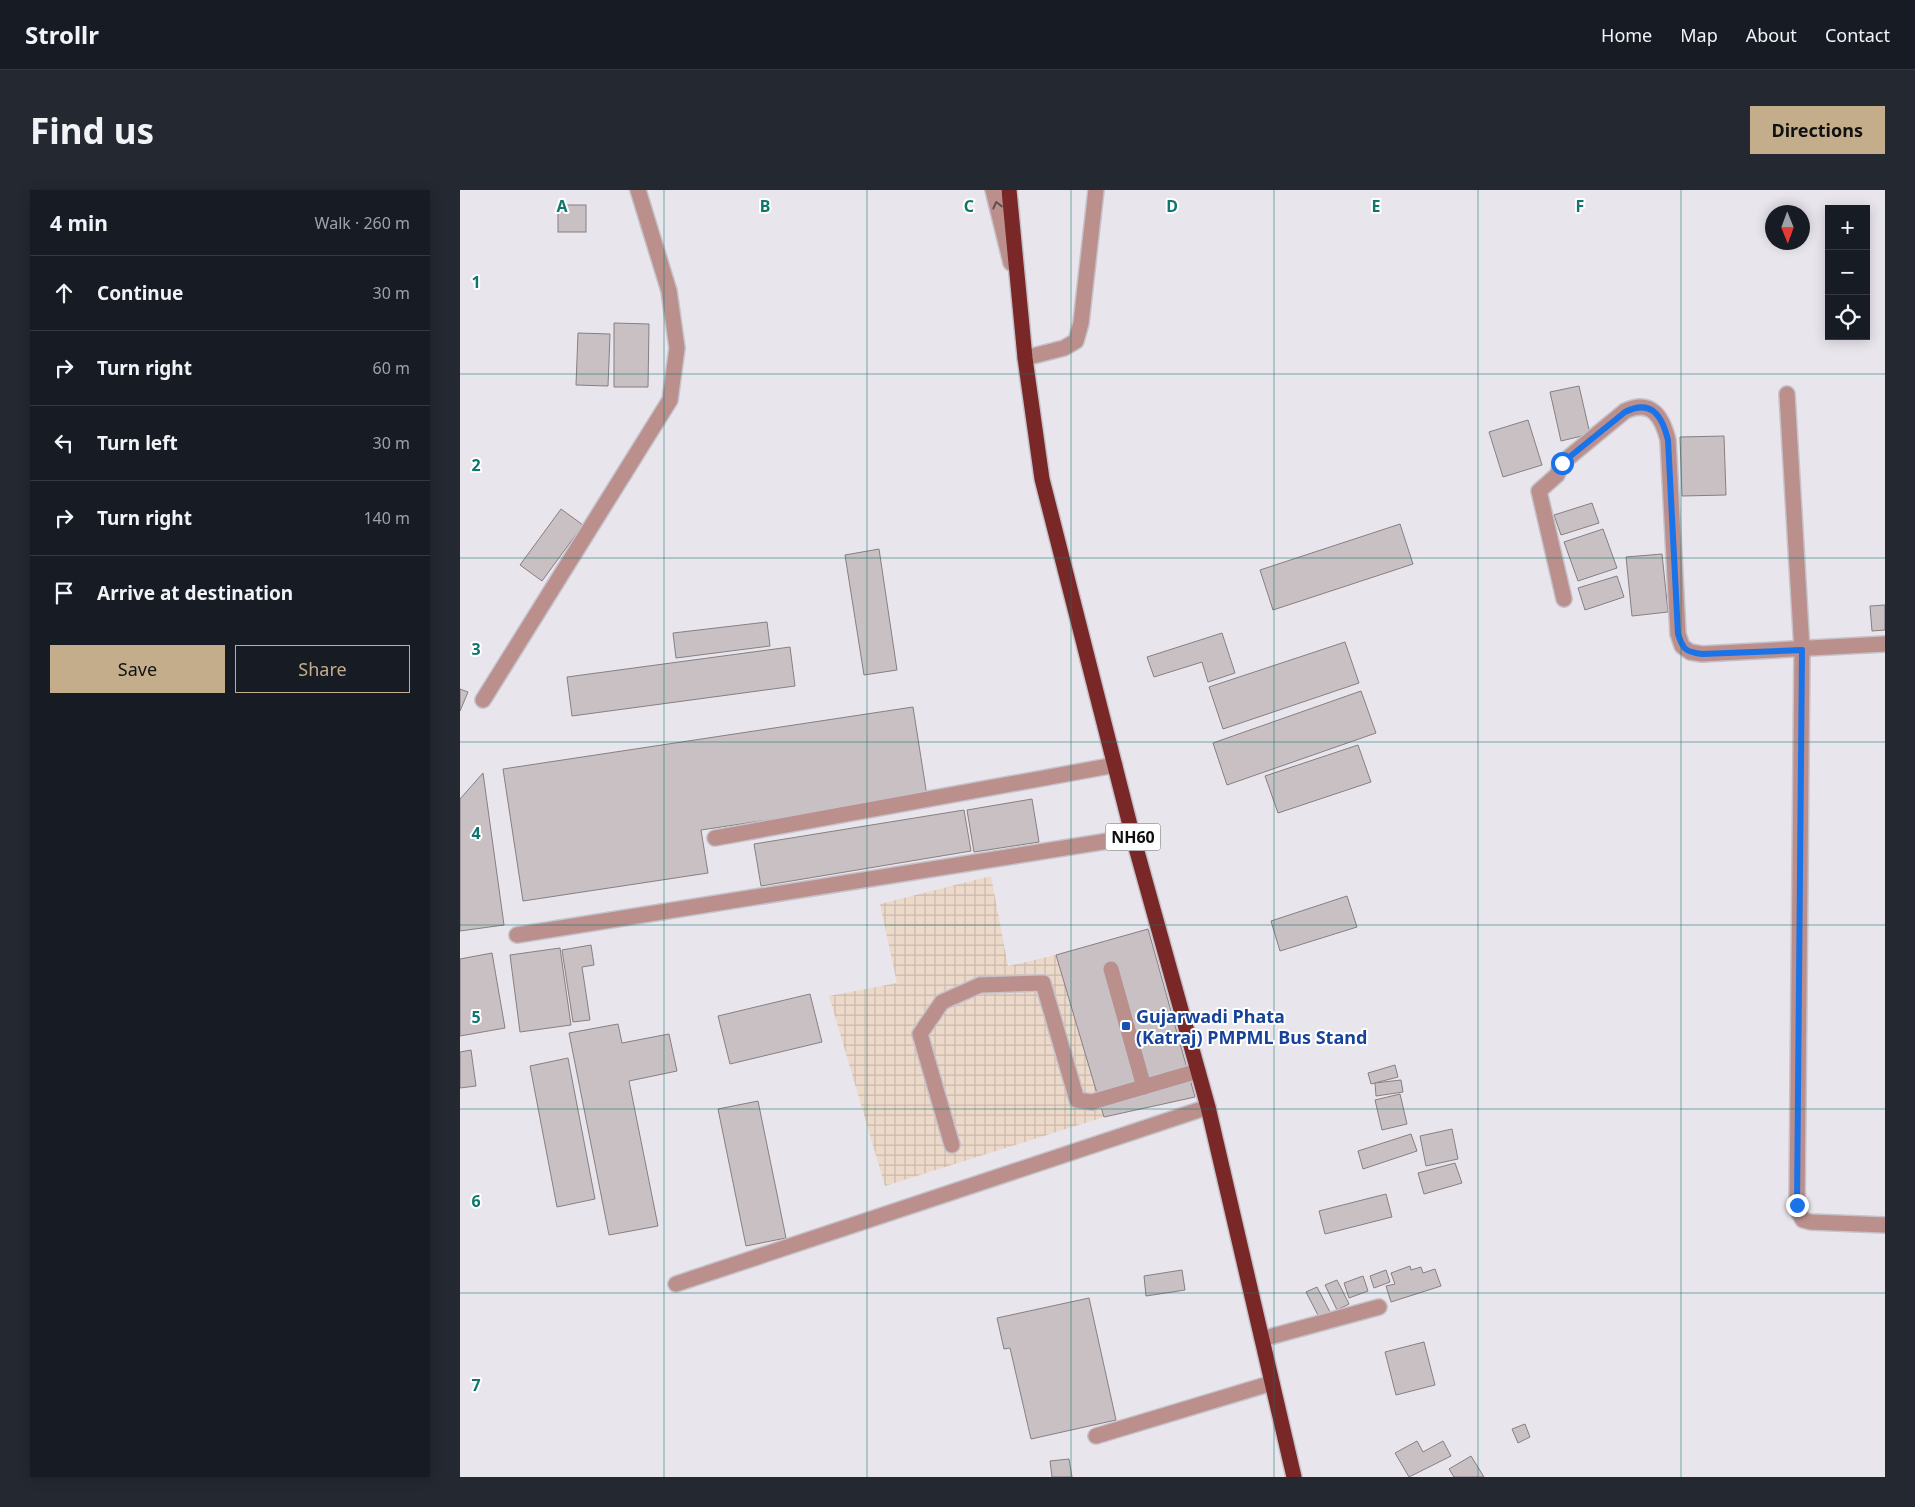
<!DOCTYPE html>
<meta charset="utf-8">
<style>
body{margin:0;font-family:"Noto Sans",sans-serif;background:#242831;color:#f1f3f6}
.controls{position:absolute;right:15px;top:15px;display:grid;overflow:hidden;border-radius:0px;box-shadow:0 2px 12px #0003}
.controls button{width:45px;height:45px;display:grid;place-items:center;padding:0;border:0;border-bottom:1px solid #363941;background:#171b24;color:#f1f3f6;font:25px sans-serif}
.compass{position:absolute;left:1305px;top:15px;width:45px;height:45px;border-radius:50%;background:#171b24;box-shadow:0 2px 12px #0003;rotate:179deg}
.stop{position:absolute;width:15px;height:15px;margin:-11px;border:4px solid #1a73e8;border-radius:50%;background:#fff}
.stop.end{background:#1a73e8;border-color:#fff;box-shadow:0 1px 5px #0008}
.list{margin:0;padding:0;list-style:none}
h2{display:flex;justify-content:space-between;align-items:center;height:65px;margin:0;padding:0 20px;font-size:21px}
h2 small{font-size:16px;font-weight:400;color:#9ea1a6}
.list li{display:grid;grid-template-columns:32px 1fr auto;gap:15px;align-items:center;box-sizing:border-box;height:75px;padding:0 20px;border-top:1px solid #363941}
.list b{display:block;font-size:19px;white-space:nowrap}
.list em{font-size:16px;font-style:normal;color:#9ea1a6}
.actions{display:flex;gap:10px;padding:15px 20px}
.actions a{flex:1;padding:11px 0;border:1px solid #c4ad8b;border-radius:0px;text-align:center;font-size:18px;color:#c4ad8b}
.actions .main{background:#c4ad8b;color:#111}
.icon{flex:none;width:28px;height:28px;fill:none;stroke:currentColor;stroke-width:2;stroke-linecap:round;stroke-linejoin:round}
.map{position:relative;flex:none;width:1425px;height:1287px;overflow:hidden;border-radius:0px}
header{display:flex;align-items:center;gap:30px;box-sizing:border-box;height:70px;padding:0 25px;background:#171b24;border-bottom:1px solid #363941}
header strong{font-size:24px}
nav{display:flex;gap:28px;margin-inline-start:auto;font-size:18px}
.intro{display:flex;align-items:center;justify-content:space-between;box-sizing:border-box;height:120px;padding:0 30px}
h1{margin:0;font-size:35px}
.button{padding:12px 22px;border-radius:0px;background:#c4ad8b;color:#111;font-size:18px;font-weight:700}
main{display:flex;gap:30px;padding:0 30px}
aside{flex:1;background:#171b24;border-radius:0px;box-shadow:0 2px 12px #0003}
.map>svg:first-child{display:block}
.industrial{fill:url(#industrial-grid)}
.building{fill:#c8c0c2;stroke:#877f81}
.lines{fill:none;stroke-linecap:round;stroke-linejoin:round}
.minor-casing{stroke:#c5c2ca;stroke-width:18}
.highway-casing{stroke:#c5c2ca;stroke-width:18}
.minor{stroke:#ba8f8c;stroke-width:15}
.highway{stroke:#7a2728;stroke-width:15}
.oneway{stroke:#644e4e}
.route{stroke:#1a73e8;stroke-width:6}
.grid{fill:none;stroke:#0f766e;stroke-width:1;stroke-opacity:0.55}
.transit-dot{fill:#1a4fb4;stroke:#fff;stroke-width:2}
.labels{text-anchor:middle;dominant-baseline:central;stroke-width:4;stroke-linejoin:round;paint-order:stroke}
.shield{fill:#fff;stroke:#565658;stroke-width:1}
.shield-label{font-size:16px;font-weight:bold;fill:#0e0d10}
.transit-label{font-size:18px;font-weight:bold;fill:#164399;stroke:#fff;text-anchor:start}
.grid-label{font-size:16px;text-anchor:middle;font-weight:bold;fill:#0f766e;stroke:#fff;stroke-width:4;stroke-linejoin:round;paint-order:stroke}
</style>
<header>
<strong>Strollr</strong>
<nav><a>Home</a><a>Map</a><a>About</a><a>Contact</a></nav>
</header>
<div class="intro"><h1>Find us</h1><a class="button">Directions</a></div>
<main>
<aside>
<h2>4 min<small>Walk · 260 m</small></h2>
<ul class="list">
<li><svg class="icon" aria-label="ahead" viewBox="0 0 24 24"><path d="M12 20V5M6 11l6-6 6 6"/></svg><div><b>Continue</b></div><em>30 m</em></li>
<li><svg class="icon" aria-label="right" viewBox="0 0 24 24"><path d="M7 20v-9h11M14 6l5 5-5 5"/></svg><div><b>Turn right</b></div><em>60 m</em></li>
<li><svg class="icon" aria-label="left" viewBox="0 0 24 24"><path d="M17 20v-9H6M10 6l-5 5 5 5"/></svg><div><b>Turn left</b></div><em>30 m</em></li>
<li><svg class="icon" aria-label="right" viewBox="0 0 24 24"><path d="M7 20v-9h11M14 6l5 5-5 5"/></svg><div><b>Turn right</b></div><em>140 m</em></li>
<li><svg class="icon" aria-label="arrive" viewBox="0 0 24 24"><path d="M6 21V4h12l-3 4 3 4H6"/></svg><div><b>Arrive at destination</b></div></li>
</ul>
<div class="actions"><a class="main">Save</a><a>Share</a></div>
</aside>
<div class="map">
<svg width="1425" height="1287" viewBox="0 0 1425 1287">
<defs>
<pattern id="industrial-grid" width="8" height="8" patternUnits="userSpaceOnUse" patternTransform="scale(1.25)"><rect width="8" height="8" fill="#edd9ca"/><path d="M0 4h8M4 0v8" fill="none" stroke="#cab9ac"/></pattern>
</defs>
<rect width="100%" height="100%" fill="#e8e5ed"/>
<path class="industrial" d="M531 686 548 776 596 765 644 927 425 996 369 806 437 793 420 714Z"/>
<g class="building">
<rect x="98" y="15" width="28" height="27"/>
<path d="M154 133 189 134 188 197H154Z"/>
<path d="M118 143 150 144 148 196 116 195Z"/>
<path d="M1119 196 1130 244 1101 251 1090 202Z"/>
<path d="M1068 230 1082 275 1043 287 1029 242Z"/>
<path d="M1264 246 1266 305 1222 306 1220 247Z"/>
<path d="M1132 313 1139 333 1101 345 1094 325Z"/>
<path d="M101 319 123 335 82 391 60 375Z"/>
<path d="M940 334 953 374 813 420 800 380Z"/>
<path d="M1143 339 1157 378 1118 391 1104 352Z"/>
<path d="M419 359 437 480 404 485 385 365Z"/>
<path d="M1202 364 1208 422 1172 426 1166 367Z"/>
<path d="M1157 386 1164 407 1125 420 1118 398Z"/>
<path d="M1425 415V440L1412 441 1410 416Z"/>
<path d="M307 432 310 456 216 468 213 443Z"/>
<path d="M762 443 775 483 748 492 742 472 694 487 687 467Z"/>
<path d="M885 452 899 493 763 539 749 497Z"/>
<path d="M330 457 335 496 112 526 107 487Z"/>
<path d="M0 499 8 502 0 521Z"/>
<path d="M901 501 916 543 767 595 753 553Z"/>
<path d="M453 517 467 606 241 640 248 683 63 711 43 579Z"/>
<path d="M898 555 911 592 818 623 805 586Z"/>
<path d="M23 583 44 735 0 741V609Z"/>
<path d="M572 609 579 652 514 662 507 620Z"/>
<path d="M504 620 511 661 301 696 294 654Z"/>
<path d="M887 706 897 737 820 761 811 731Z"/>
<path d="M688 739 735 907 644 927 596 765Z"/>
<path d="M131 755 134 775 122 777 130 830 113 832 102 760Z"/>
<path d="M100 758 111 835 60 842 50 765Z"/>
<path d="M32 763 45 838 0 846V769Z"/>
<path d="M350 804 362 852 270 874 258 826Z"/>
<path d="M158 834 162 853 209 844 217 881 169 891 198 1036 149 1045 109 843Z"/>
<path d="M11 860 16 896 0 898V862Z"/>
<path d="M108 868 135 1009 97 1017 70 876Z"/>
<path d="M935 875 938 887 911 894 908 883Z"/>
<path d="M941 890 943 902 916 906 915 893Z"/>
<path d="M940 904 947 934 922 940 915 910Z"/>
<path d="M298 911 326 1048 286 1056 258 919Z"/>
<path d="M992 939 998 969 966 976 960 946Z"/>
<path d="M951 944 957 961 903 979 898 961Z"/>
<path d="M995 973 1002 993 964 1004 958 983Z"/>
<path d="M926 1004 932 1027 865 1044 859 1021Z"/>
<path d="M950 1076 951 1080 961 1077 963 1083 975 1079 981 1096 931 1112 926 1096 935 1094 931 1083Z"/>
<path d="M722 1080 725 1100 686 1106 684 1086Z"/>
<path d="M926 1080 930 1092 914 1098 910 1086Z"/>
<path d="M903 1086 908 1101 889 1108 884 1093Z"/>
<path d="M877 1090 889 1114 877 1120 865 1095Z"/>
<path d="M857 1097 870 1122 859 1127 846 1102Z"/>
<path d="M629 1108 656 1230 571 1249 550 1158 544 1159 537 1128Z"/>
<path d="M964 1152 975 1195 936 1205 925 1162Z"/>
<path d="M1065 1234 1070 1247 1058 1253 1052 1239Z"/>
<path d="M957 1251 963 1262 983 1251 991 1266 949 1287 935 1263Z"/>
<path d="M1011 1266 1024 1287H994L989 1279Z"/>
<path d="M609 1269 612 1287H592L590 1271Z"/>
</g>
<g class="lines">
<g class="minor-casing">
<g id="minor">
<path d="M533 0 551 73"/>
<path d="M565 168 604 158 616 151 621 133 636 0"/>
<path d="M1327 204 1342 460 1337 1015 1339 1023 1343 1030 1351 1032 1425 1035"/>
<path d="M1104 409 1079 301 1097 285 1102 273 1165 221C1191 209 1202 226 1208 250L1218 444 1222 456 1230 462 1242 464 1425 454"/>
<path d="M23 510 210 210 217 158 209 101 178 0"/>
<path d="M255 648 655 575"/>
<path d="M57 745 673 647"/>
<path d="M651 779 684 897"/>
<path d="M492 955 460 844 482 812 520 795 583 793 617 910 632 912 738 881"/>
<path d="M216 1094 748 917"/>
<path d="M802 1149 919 1117"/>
<path d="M636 1246 812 1193"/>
</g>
</g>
<g class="highway-casing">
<path id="highway" d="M549 0 565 168 582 289 673 647 748 917 834 1287"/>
</g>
<use href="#minor" class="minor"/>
<use href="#highway" class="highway"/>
</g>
<defs><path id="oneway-chevron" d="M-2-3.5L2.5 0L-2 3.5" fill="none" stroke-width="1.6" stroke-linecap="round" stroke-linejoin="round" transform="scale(1.25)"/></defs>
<use class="oneway" href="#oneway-chevron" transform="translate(537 15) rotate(-104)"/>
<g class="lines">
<path class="route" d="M1102 273 1165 222C1191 209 1202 225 1208 250L1218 444C1223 459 1225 462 1242 464L1342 460 1337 1015"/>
</g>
<path class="grid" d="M204 0V1287M407 0V1287M611 0V1287M814 0V1287M1018 0V1287M1221 0V1287M0 184H1425M0 368H1425M0 552H1425M0 735H1425M0 919H1425M0 1103H1425"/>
<rect class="transit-dot" x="661" y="831" width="10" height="10" rx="2.5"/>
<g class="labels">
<rect class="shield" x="645.5" y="633.5" width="55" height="27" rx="4"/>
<g class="shield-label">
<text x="673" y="647">NH60</text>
</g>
<g class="transit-label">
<text x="676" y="826">Gujarwadi Phata<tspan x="676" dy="21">(Katraj) PMPML Bus Stand</tspan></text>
</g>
</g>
<g class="grid-label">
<text x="102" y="22">A</text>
<text x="305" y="22">B</text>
<text x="509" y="22">C</text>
<text x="712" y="22">D</text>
<text x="916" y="22">E</text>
<text x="1120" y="22">F</text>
<text x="16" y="98">1</text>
<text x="16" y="281">2</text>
<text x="16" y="465">3</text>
<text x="16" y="649">4</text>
<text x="16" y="833">5</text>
<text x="16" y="1017">6</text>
<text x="16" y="1201">7</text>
</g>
</svg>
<div class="controls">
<button>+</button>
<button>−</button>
<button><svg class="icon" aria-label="locate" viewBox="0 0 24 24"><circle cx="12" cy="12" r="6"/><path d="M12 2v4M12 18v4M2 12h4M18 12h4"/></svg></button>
</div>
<svg class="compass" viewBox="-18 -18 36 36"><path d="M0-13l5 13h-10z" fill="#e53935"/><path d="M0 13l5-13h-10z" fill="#9ea1a6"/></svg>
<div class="stop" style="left:1102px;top:273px"></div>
<div class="stop end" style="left:1337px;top:1015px"></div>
</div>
</main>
